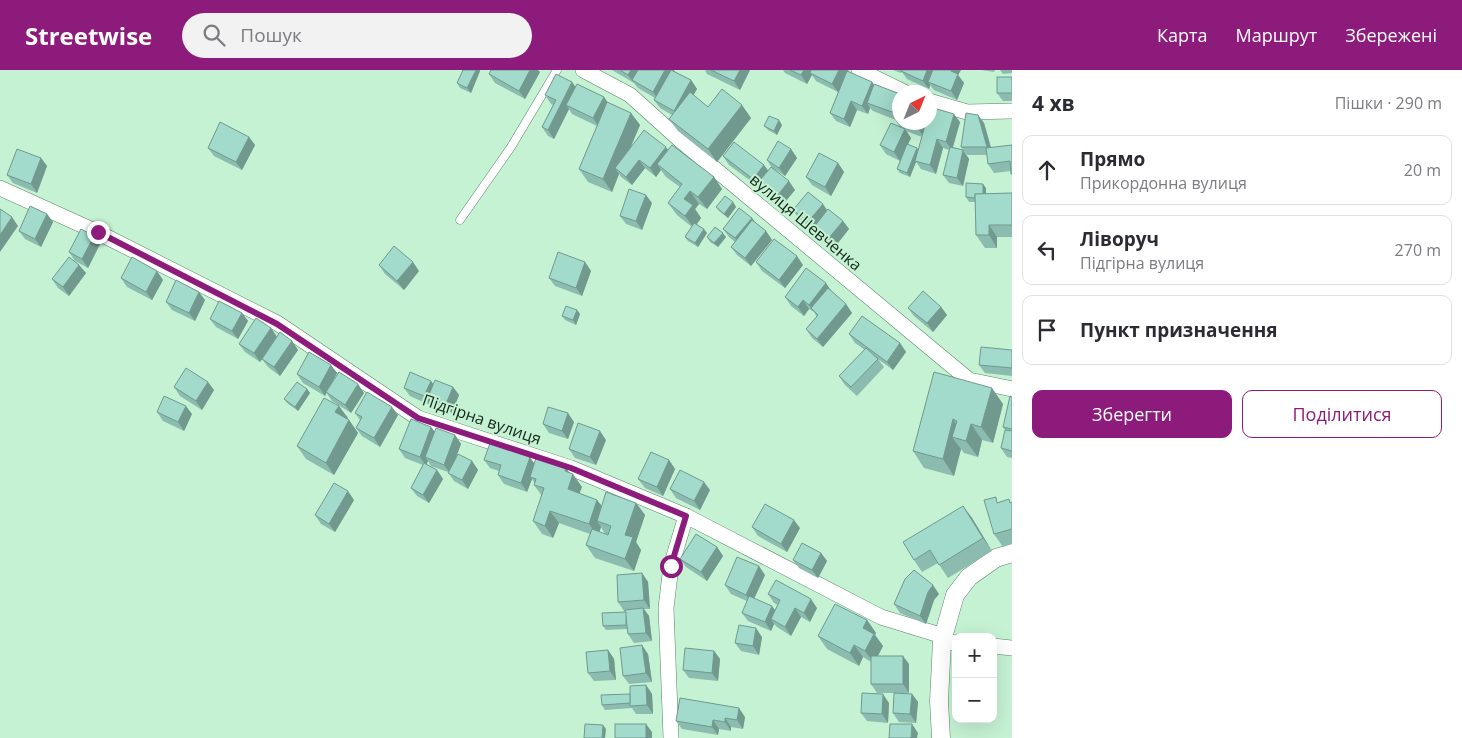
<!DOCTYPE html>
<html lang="uk">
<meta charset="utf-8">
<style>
body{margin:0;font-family:"Open Sans",sans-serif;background:#f2f2f3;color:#2b2b33}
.controls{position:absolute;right:15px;bottom:15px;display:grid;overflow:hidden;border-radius:10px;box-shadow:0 5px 20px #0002}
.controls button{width:45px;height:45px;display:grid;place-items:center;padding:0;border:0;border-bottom:1px solid #e1e1e2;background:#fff;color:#2b2b33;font:25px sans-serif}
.compass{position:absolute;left:892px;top:15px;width:45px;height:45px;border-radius:50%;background:#fff;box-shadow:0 5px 20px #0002;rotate:43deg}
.stop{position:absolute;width:15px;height:15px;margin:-11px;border:4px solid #8d1b7c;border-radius:50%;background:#fff}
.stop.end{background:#8d1b7c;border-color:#fff;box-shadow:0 1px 5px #0008}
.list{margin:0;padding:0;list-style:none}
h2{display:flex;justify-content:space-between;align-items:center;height:65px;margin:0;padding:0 20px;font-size:21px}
h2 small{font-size:16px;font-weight:400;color:#7c7c81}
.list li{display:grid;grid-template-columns:32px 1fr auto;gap:15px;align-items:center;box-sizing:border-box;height:70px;margin:0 10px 10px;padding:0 10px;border:1px solid #e1e1e2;border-radius:10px}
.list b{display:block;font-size:19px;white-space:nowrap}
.list p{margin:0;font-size:16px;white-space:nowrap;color:#7c7c81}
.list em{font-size:16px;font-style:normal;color:#7c7c81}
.actions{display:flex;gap:10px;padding:15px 20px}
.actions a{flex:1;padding:11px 0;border:1px solid #8d1b7c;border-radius:10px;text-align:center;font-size:18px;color:#8d1b7c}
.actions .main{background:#8d1b7c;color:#fff}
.icon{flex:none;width:28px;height:28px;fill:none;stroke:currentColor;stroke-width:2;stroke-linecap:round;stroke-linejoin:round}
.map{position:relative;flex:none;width:1012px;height:668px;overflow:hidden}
header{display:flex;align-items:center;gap:30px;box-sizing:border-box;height:70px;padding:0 25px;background:#8d1b7c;color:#fff}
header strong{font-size:24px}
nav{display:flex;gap:28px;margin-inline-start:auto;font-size:18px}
.search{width:350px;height:45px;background:#f2f2f3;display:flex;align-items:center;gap:12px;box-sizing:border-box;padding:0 18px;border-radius:28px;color:#7c7c81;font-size:19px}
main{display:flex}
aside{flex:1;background:#fff}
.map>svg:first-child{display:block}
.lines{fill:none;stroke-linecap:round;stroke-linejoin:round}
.service-casing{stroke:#5a8469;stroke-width:9}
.minor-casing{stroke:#5a8469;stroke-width:16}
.tertiary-casing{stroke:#5a8469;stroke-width:19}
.service{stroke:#fff;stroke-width:8}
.minor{stroke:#fff;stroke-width:15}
.tertiary{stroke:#fff;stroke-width:18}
.wall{fill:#8bbcaf;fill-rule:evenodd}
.shaded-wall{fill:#71998e}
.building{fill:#a2dbcb;stroke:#71998e}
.route{stroke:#8d1b7c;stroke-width:6}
.labels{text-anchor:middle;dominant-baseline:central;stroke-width:4;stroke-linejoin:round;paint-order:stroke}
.street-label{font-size:16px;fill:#16271c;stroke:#c5f2d3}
</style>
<header>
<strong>Streetwise</strong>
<div class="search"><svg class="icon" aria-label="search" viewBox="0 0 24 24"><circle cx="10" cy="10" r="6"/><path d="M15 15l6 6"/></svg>Пошук</div>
<nav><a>Карта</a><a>Маршрут</a><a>Збережені</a></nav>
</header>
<main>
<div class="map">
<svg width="1012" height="668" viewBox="0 0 1012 668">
<rect width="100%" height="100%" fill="#c5f2d3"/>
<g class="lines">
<g class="service-casing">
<path id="service" d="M460 150 511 77 557 0"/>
</g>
<g class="minor-casing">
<g id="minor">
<path d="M583 0 630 25 680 70 969 310 1012 319"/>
<path d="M859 0 904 22"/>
<path d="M929 31 967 42 1012 41"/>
<path d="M0 118 97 162 277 253 418 348 571 398 686 446 881 547 943 566"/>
<path d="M942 571 956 573"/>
<path d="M993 576 1012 578"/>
<path d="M671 668 666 538 671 496 686 446"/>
</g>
</g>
<g class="tertiary-casing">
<path id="tertiary" d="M941 668 939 631 942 571 955 525 969 507 996 488 1012 483"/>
</g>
<use href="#service" class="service"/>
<use href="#minor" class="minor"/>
<use href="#tertiary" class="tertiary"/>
</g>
<g class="wall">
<path d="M463 0H480V1L471 23 460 18 457 13Z"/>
<path d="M612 0H674L675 2 691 10 697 19 693 25 708 37 751 48 717 92 678 61 669 49 672 45 660 38 654 30 655 28 638 18 634 13Z"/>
<path d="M705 0H750L740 20 707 4Z"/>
<path d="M783 0H848L849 2 872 12 900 52H960L953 77 963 80 969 89 963 116 949 113 943 105 949 80 943 78 936 104 921 99 916 92 910 107 900 103 897 99 900 91 886 84 880 75 900 57 896 51V50L873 41 870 38 868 44 857 40 850 57 836 51 830 43 838 22 816 11 812 5 807 14 785 3ZM906 61 922 67 918 80 908 74 911 68Z"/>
<path d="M893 0H961L958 5 964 13 957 30 934 20 930 15 929 19 907 9 902 2 901 3Z"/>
<path d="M981 0H995L994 2Z"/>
<path d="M1000 0H1012V3L1003 4Z"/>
<path d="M540 2 525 29 495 13 489 4Z"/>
<path d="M1012 7V31H1003L997 23Z"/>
<path d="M572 12 575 16 604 27 608 33 631 43 640 55 630 79H668L714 107 722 119 707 139 699 134 695 139 701 148 697 154 707 163 698 177 688 171 685 167 692 157 677 145 668 133 680 117 666 107 661 100 656 107 645 98 632 115 621 107 619 104 612 122 588 112 579 99 597 56 572 44 569 39 554 69 548 66 542 57 553 35 551 34 545 25Z"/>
<path d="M978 45 984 53 991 78 1012 75V105L1011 101 994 103 988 94 987 85H967L961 77Z"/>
<path d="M782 55 777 65 768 60 764 56Z"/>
<path d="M249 67 255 75 242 100 214 86 208 78Z"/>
<path d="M791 79 797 88 785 106 774 99 795 120 780 138 762 124 756 115 729 95 723 86 764 95 768 100 772 98 767 90Z"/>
<path d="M41 88 47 96 37 123 13 113 7 105Z"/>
<path d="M838 93 844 102 831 126 812 115 806 107Z"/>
<path d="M986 118V124L1012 123V167H997V178H985L976 165 975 132H969L966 127Z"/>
<path d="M733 132 736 137 728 148 719 141 716 137Z"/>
<path d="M652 133 642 160 626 154 620 146Z"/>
<path d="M793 140H827L843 151 849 159 834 178 820 166 815 159 814 161 799 149Z"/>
<path d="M47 144 53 152 41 177 25 169 19 161Z"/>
<path d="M752 148 755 152 766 161 772 170 751 196 737 185 731 177 735 172 729 167 723 159Z"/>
<path d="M94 166 100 174 88 198 75 191 69 182Z"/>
<path d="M707 167H726L718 177 710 172Z"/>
<path d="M585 192 591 201 582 226 555 216 549 208Z"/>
<path d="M756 192 803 195 785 218 762 201Z"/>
<path d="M79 195 86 203 69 226 58 218 52 209Z"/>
<path d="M379 195 419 201 404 220 385 204Z"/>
<path d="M121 208 163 210 152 230 127 217Z"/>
<path d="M832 222 846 234 852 243 823 277 812 268 806 259 817 247 814 242 809 239 804 246 791 236 785 227Z"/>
<path d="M205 230 195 251 172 240 166 232Z"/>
<path d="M941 237 947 245 933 262 914 246 908 238Z"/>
<path d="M577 240 580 244 576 255 565 250 562 246Z"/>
<path d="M242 243 248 251 238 269 216 257 210 249Z"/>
<path d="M271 258 277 267 292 271 298 280 280 306 268 297 262 289 260 292 245 282 239 274Z"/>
<path d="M849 264 900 273 906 282 893 300 878 289 884 297 857 326 845 315 839 306 865 280 855 273Z"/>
<path d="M1012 280V306L985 303 979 295Z"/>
<path d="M934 302 1003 334 993 373 982 370 978 387 964 383 961 379 954 406 924 398 913 381Z"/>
<path d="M337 303 328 320 364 323 351 343 332 331 326 322 325 326 303 313 297 304Z"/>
<path d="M433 314 453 317 459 325 452 343 434 336 432 332 430 335 410 326 404 318Z"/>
<path d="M174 317 214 320 202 340 180 326Z"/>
<path d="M307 319 310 323 298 341 287 333 284 329Z"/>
<path d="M1012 327V388L1007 387 1001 378 1005 360 1003 357Z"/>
<path d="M339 336 347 349 349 350 358 363 334 405 306 389 297 376Z"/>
<path d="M157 342 192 344 184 361 163 351Z"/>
<path d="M355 343 398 345 380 377 362 366 356 358 360 350Z"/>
<path d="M574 352 568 369 549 363 543 354Z"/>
<path d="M431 357 435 362 455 365 461 374 456 387 472 391 478 400 468 419 454 411 448 402 431 396 428 391 426 394 437 400 443 409 429 433 417 426 411 418 423 395 405 388 399 379Z"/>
<path d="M606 370 596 395 575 388 569 379Z"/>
<path d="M484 390 535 393 569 403 582 417 579 423 597 430 602 436 636 433 645 445 636 472 641 480 634 501 595 488 586 475 590 464 559 453 553 468 542 464 533 451 542 426 534 415 535 414 532 409 527 422 504 414 498 405 499 401 490 398ZM601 457 605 464 599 462Z"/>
<path d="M669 390 675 399 663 426 645 418 638 409Z"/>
<path d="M670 419 710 420 700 440 676 428Z"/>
<path d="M354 430 335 462 321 454 315 445Z"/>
<path d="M1000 432H1012V474L1003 477 994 464Z"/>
<path d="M963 436 972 448 992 481 948 508 938 493 922 502 914 490Z"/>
<path d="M752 457 800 458 787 482 758 466Z"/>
<path d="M717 477 723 486 707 511 686 497 680 489Z"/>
<path d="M821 483 827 491 818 508 799 498 793 490Z"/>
<path d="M642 503 648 512 650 539H644L649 546 652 571 634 573 628 564 627 559 606 560 603 556 625 542V541H624L618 532Z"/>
<path d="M765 505 754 529 775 540 778 535 774 533 768 524 817 538 810 552 801 547 791 566 777 557 774 554 771 561 748 551 742 543 747 531 731 524 725 515Z"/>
<path d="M939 524 934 530 926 554 900 543 894 534Z"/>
<path d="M867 550 876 563 875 565 883 576 878 586 909 594V623H877L871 614V592L863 587 859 596 827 579 818 566Z"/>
<path d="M762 567 759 585 741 581 735 573Z"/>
<path d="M608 580 614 589 616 610 594 611 588 603Z"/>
<path d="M714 581 720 589 718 611 689 608 683 600Z"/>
<path d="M648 584 652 612 629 614 623 606Z"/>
<path d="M646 615 652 624 653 644H636L632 638 605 640 602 635 630 624Z"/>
<path d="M912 624 918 632 916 653 899 652 893 643Z"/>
<path d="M889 633 888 653 867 651 861 643Z"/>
<path d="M745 647 743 659 731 657V661L719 659 718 665 682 659 676 651Z"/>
</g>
<g class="shaded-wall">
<path d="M476 0H480V1L471 23 467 18Z"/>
<path d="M530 0H538L540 2 525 29 519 21Z"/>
<path d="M631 0H642L632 10 634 13 628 5Z"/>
<path d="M665 0H674L675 2 659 30 653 22Z"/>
<path d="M740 0H750L740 20 734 11Z"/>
<path d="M804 0H814L810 3 812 5 807 14 801 5Z"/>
<path d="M839 0H848L849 2 838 22 832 14Z"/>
<path d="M927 0H937L928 12 930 15 929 19 923 11Z"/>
<path d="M951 0H961L958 5 964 13 957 30 951 21Z"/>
<path d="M691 10 697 19 680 49 674 41Z"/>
<path d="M572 12 578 21 566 35 569 39 554 69 548 60Z"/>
<path d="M872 12 878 20 867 33 870 38 868 44 862 36Z"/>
<path d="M900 24V48L898 51 892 42Z"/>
<path d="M604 27 610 36 599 57 593 48Z"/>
<path d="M851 31 857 40 850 57 844 49Z"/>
<path d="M742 35 751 48 717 92 708 79Z"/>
<path d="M631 43 640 55 620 102 615 98 619 104 612 122 603 109Z"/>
<path d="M954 44 960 52 952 80 946 72Z"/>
<path d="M978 45 984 53 993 85 987 77Z"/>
<path d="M779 50 782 55 777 65 774 61Z"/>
<path d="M920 52H929L924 67 918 59Z"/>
<path d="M905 59 911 68 900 91 894 82Z"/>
<path d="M249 67 255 75 242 100 236 92Z"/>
<path d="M937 69 943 78 936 104 930 95Z"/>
<path d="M666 77 672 86 657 94 661 100 656 107 650 98Z"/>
<path d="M917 78 920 82 915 91 916 92 910 107 907 103Z"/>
<path d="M791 79 797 88 785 106 779 98Z"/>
<path d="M963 80 969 89 963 116 957 108Z"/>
<path d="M41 88 47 96 37 123 31 114Z"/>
<path d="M639 90 645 98 632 115 626 107Z"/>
<path d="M838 93 844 102 831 126 825 117Z"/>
<path d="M764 95 770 104 759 117 753 109Z"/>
<path d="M714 107 722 119 707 139 698 127Z"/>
<path d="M789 111 795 120 780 138 774 130Z"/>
<path d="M983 114 986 118V132L983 128Z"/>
<path d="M690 121 699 134 695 139 701 148 694 158 685 146 684 129Z"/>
<path d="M646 125 652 133 642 160 636 151Z"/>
<path d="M733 132 736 137 728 148 724 144Z"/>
<path d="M823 134 829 143 814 157 815 159 814 161 808 152Z"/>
<path d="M47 144 53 152 41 177 35 169Z"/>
<path d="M12 147 18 156 0 182V165Z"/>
<path d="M752 148 758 156 741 177 735 168Z"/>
<path d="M843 151 849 159 834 178 828 169Z"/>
<path d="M989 155 997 167V178L989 165Z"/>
<path d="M704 159 707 163 698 177 695 173Z"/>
<path d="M766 161 772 170 751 196 745 188Z"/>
<path d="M723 163 726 167 718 177 714 173Z"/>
<path d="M94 166 100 174 88 198 82 189Z"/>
<path d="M797 186 803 195 785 218 779 210Z"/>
<path d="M413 192 419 201 404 220 397 211Z"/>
<path d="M585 192 591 201 582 226 576 218Z"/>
<path d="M79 195 86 203 69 226 63 217Z"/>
<path d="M157 201 163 210 152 230 146 222Z"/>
<path d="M826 213 832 222 813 240 809 235Z"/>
<path d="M199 222 205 230 195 251 189 243Z"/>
<path d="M803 230 809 239 804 246 798 237Z"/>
<path d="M846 234 852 243 823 277 817 269Z"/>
<path d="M941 237 947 245 933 262 927 253Z"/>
<path d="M577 240 580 244 576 255 573 250Z"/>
<path d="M242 243 248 251 238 269 232 261Z"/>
<path d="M271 258 277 267 260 292 254 283Z"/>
<path d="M292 271 298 280 280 306 274 297Z"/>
<path d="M900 273 906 282 893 300 887 292Z"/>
<path d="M331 295 337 303 325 326 319 317Z"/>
<path d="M431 311 437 319 428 327 432 332 430 335 424 326Z"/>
<path d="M208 312 214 320 202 340 196 331Z"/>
<path d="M358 314 364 323 351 343 345 335Z"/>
<path d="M453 317 459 325 452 343 446 334Z"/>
<path d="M992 318 1003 334 993 373 981 357Z"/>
<path d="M307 319 310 323 298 341 295 337Z"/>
<path d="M186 336 192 344 184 361 178 352Z"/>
<path d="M339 336 348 348 344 355 335 342Z"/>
<path d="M392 337 398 345 380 377 374 368Z"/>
<path d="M568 343 574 352 568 369 562 361Z"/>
<path d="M953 349 964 366 952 367 961 379 954 406 943 389Z"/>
<path d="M349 350 358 363 334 405 326 393Z"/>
<path d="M971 354 982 370 978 387 966 371Z"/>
<path d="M431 357 437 365 425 387 428 391 426 396 420 387Z"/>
<path d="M600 361 606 370 596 395 590 387Z"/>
<path d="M455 365 461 374 450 403 444 395Z"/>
<path d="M530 387 536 396 530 407 532 409 527 422 521 413Z"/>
<path d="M669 390 675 399 663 426 657 417Z"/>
<path d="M472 391 478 400 468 419 462 410Z"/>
<path d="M566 398 572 406 573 404 582 417 576 432 568 419 565 401Z"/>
<path d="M437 400 443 409 429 433 423 425Z"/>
<path d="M704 412 710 420 700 440 694 431Z"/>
<path d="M348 421 354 430 335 462 329 454Z"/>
<path d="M597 430 606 442 597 451 601 457 598 467 589 454Z"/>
<path d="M636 433 645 445 636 472 641 480 634 501 625 489V465Z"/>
<path d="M963 436 972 448 992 481 983 468Z"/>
<path d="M550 441 559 453 553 468 545 456Z"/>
<path d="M794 450 800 458 787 482 781 474Z"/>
<path d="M717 477 723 486 707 511 701 502Z"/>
<path d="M821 483 827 491 818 508 812 500Z"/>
<path d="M759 496 765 505 752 533 746 525Z"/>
<path d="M642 503 648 512 650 539 644 530Z"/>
<path d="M933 515 939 524 934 530 926 554 920 546 928 522Z"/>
<path d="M811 529 817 538 810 552 804 543Z"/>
<path d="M772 536 778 544 771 549 774 554 771 561 765 552Z"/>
<path d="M643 538 649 546 652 571 646 563Z"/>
<path d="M795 538 801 547 791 566 785 557Z"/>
<path d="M867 550 876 563 875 565 883 576 874 593 865 581 863 558Z"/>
<path d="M756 558 762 567 759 585 753 576Z"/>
<path d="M642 575 648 584 652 612 646 603Z"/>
<path d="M854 575 863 587 859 596 850 583Z"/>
<path d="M608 580 614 589 616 610 610 601Z"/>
<path d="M714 581 720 589 718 611 712 603Z"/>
<path d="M903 586 909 594V623L903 614Z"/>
<path d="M646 615 652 624 653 644 647 635Z"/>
<path d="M883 624 889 633 888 653 882 644Z"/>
<path d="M912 624 918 632 916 653 910 644Z"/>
<path d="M739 638 745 647 743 659 737 650Z"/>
<path d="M725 648 731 657V661L725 652Z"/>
<path d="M713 650 719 659 718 665 712 657Z"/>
<path d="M646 654 652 662V668H646Z"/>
<path d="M912 654 918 663 917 668H911Z"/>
<path d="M603 655 606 659 605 668H602Z"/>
</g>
<g class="building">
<path d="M463 0H476L467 18 457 13Z"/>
<path d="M491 0H530L519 21 489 4Z"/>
<path d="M620 0H631L628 5Z"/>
<path d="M638 0H665L653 22 632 10Z"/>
<path d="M671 0 691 10 674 41 654 30Z"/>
<path d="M711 0H740L734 11Z"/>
<path d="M790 0H804L801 5Z"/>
<path d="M811 0H839L832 14 810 3Z"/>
<path d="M901 0H927L923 11 901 1Z"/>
<path d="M933 0H951V1L958 4 951 21 928 12Z"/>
<path d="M847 1 872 12 862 36 851 31 844 49 830 43Z"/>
<path d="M556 4 572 12 548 60 542 57 556 30 545 25Z"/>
<rect x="997" y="7" width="15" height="16"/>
<path d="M577 14 604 27 593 48 566 35Z"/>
<path d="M874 14 900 24 892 42 867 33Z"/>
<path d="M722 19 742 35 708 79 669 49 690 22 708 37Z"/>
<path d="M607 32 631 43 603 109 579 99Z"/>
<path d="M930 37 954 44 946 72 937 69 930 95 915 91 926 52H930Z"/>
<path d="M900 41V52L896 51Z"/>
<path d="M966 43 978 45 987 77H961Z"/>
<path d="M769 46 779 50 774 61 764 56Z"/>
<path d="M220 52 249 67 236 92 208 78Z"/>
<path d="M900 52H920L918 59Z"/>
<path d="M891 53 905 59 894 82 880 75Z"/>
<path d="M644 60 666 77 650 98 639 90 626 107 615 98Z"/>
<path d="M778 71 791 79 779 98 767 90Z"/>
<path d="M734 72 764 95 753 109 723 86Z"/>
<path d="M907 74 917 78 907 103 897 99Z"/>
<path d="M672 75 714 107 698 127 690 121 684 129 693 135 685 146 668 133 682 114 657 94Z"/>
<path d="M1012 75V104H1011L1010 91 988 94 986 78Z"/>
<path d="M950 77 963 80 957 108 943 105Z"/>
<path d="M17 79 41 88 31 114 7 105Z"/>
<path d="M819 83 838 93 825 117 806 107Z"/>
<path d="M771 97 789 111 774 130 756 115Z"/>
<path d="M966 113 983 114V124H975V128L966 127Z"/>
<path d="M629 119 646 125 636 151 620 146Z"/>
<path d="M808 122 823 134 808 152 793 140Z"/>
<path d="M1012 123V155H989V165H976L975 124Z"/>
<path d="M725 126 733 132 724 144 716 137Z"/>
<path d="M30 136 47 144 35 169 19 161Z"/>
<path d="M739 138 752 148 735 168 723 159Z"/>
<path d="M0 139 12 147 0 165Z"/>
<path d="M828 139 843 151 828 169 814 157Z"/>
<path d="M752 150 766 161 745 188 731 177Z"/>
<path d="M694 153 704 159 695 173 685 167Z"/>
<path d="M715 157 723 163 714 173 707 167Z"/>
<path d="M81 159 94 166 82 189 69 182Z"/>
<path d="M774 169 797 186 779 210 756 192Z"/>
<path d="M394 176 413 192 397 211 379 195Z"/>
<path d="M558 182 585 192 576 218 549 208Z"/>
<path d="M69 187 79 195 63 217 52 209Z"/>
<path d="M132 187 157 201 146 222 121 208Z"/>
<path d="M806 198 826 213 809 235 803 230 798 237 785 227Z"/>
<path d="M176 210 199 222 189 243 166 232Z"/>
<path d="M828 218 846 234 817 269 806 259 818 245 811 238Z"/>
<path d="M923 221 941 237 927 253 908 238Z"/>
<path d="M219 231 242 243 232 261 210 249Z"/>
<path d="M566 236 577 240 573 250 562 246Z"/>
<path d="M862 246 900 273 887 292 849 264Z"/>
<path d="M256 248 271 258 254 283 239 274Z"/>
<path d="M280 262 292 271 274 297 262 289Z"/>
<path d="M981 277 1012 280V298L979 295Z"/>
<path d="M866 278 878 289 851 317 839 306Z"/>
<path d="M309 282 331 295 319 317 297 304Z"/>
<path d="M186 298 208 312 196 331 174 317Z"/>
<path d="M339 302 358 314 345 335 326 322Z"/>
<path d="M410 302 431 311 424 326 404 318Z"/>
<path d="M934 302 992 318 981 357 971 354 966 371 952 367 957 351 953 349 943 389 913 381Z"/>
<path d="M435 310 453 317 446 334 428 327Z"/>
<path d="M297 312 307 319 295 337 284 329Z"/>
<path d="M367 322 392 337 374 368 356 358 362 347 355 343Z"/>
<path d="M164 326 186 336 178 352 157 342Z"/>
<path d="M1010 326 1012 327V359L1003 357Z"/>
<path d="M324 328 339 336 335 342 349 350 326 393 297 376Z"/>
<path d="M548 337 568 343 562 361 543 354Z"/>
<path d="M411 349 431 357 420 387 399 379Z"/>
<path d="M578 353 600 361 590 387 569 379Z"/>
<path d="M436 358 455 365 444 395 425 387Z"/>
<path d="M1005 360 1012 361V381L1001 378Z"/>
<path d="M490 373 530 387 521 413 498 405 501 395 484 390Z"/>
<path d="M651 382 669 390 657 417 638 409Z"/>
<path d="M458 384 472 391 462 410 448 403Z"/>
<path d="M536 388 566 398 565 401 573 404 568 419 597 430 589 454 550 441 545 456 533 451 544 418 534 415 536 409 530 407Z"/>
<path d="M424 393 437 400 423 425 411 418Z"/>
<path d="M680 400 704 412 694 431 670 419Z"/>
<path d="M334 413 348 421 329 454 315 445Z"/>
<path d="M606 422 636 433 625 465 633 467 625 489 586 475 592 459 608 465 611 456 597 451Z"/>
<path d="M996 427 997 433 1009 429 1010 433 1012 432V459L994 464 984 430Z"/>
<path d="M765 434 794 450 781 474 752 457Z"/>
<path d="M963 436 983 468 939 495 930 480 914 490 903 472Z"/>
<path d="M696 464 717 477 701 502 680 489Z"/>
<path d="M802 473 821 483 812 500 793 490Z"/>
<path d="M737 487 759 496 746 525 725 515Z"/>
<path d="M914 500 933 515 928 522 920 546 894 534 905 509Z"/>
<path d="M642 503 644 530 618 532 617 505Z"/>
<path d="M776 510 811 529 804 543 795 538 785 557 771 549 780 530 768 524Z"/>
<path d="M749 526 772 536 765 552 742 543Z"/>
<path d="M835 534 867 550 863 558 874 564 865 581 854 575 850 583 818 566Z"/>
<path d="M643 538 646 563 628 564 625 540Z"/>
<path d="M626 542V555L603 556 602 543Z"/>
<path d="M739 555 756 558 753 576 735 573Z"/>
<path d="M642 575 646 603 623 606 620 578Z"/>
<path d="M685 578 714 581 712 603 683 600Z"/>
<path d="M608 580 610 601 588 603 586 582Z"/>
<rect x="871" y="586" width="32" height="28"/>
<path d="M646 615 647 635 630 636V616Z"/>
<path d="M862 623 883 624 882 644 861 643Z"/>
<path d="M894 623 912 624 910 644 893 643Z"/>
<path d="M630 624V633L602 635 601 625Z"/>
<path d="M680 628 739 638 737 650 725 648V652L713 650 712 657 676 651Z"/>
<path d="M585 654 603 655 602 668H584Z"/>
<rect x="615" y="654" width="31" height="14"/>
<path d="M890 654H912L911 668H889Z"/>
</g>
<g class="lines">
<path class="route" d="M98 162 277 254 418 348 571 398 686 446 671 496"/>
</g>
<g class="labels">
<g class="street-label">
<text transform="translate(806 152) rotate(40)">вулиця Шевченка</text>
<text transform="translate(482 349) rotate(19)">Підгірна вулиця</text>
</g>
</g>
</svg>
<div class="controls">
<button>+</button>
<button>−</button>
</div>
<svg class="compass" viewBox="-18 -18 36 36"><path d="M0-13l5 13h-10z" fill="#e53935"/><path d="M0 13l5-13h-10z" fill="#7c7c81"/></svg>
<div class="stop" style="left:671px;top:496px"></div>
<div class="stop end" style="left:98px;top:162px"></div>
</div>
<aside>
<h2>4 хв<small>Пішки · 290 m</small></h2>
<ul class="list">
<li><svg class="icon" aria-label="ahead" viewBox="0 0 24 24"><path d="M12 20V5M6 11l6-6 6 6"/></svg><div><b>Прямо</b><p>Прикордонна вулиця</p></div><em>20 m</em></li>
<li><svg class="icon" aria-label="left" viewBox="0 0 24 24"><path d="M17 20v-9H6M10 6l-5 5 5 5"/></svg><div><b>Ліворуч</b><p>Підгірна вулиця</p></div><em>270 m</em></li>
<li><svg class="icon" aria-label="arrive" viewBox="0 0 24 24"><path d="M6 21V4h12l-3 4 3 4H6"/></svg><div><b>Пункт призначення</b></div></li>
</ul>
<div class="actions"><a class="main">Зберегти</a><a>Поділитися</a></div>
</aside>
</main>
